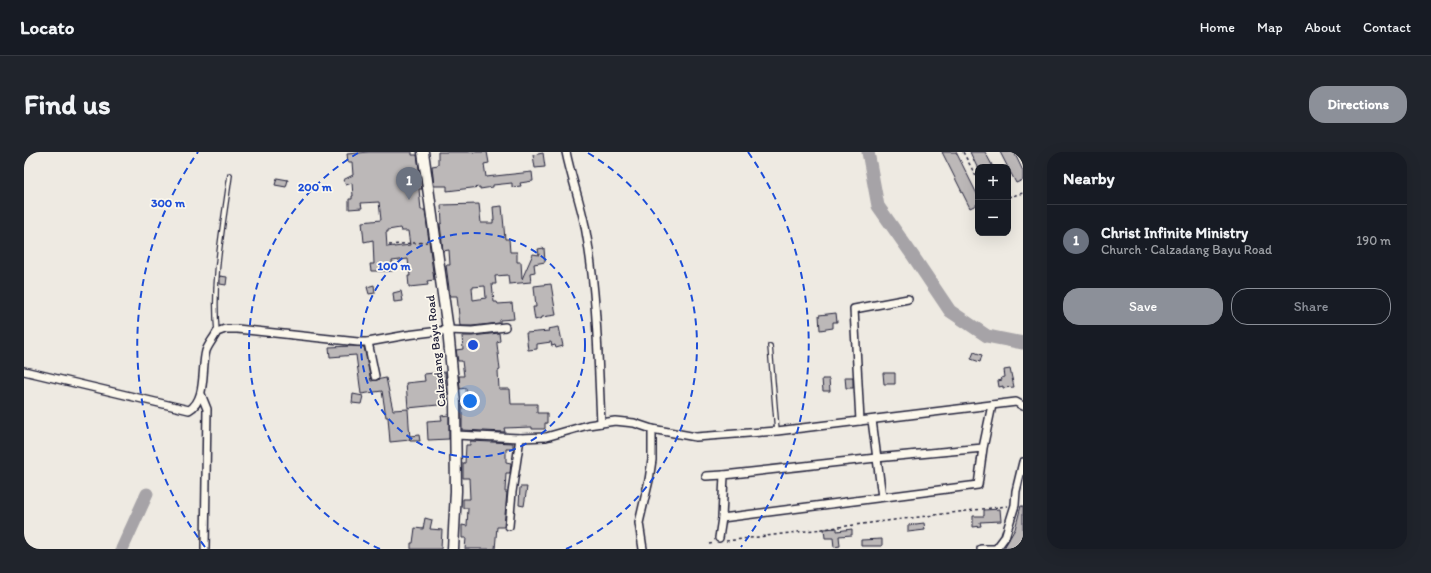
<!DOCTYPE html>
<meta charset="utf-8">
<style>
body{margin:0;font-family:Itim,sans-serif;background:#20242c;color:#f1f3f6}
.controls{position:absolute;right:12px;top:12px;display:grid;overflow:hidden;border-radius:8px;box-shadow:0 4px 16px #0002}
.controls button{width:36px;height:36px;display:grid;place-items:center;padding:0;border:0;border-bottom:1px solid #363941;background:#171b24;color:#f1f3f6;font:20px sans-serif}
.you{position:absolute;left:446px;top:249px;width:14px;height:14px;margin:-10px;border:3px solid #fff;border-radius:50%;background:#1a73e8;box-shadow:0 0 0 6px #1a73e833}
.badge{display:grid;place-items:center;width:26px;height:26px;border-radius:50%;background:#8c9099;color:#fff;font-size:13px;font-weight:700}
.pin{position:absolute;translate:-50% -33px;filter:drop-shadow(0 1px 2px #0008)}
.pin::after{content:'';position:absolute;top:21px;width:14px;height:12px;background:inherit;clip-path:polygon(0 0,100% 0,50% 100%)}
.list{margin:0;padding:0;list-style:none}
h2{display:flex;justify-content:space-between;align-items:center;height:52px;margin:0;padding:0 16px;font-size:17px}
h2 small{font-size:13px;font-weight:400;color:#9ea1a6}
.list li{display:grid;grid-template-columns:26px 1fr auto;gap:12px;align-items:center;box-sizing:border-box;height:72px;padding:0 16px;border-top:1px solid #363941}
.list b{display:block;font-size:15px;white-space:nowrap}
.list p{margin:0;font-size:13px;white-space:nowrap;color:#9ea1a6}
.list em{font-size:13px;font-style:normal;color:#9ea1a6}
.actions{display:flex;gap:8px;padding:12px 16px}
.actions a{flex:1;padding:9px 0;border:1px solid #8c9099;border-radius:16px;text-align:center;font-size:14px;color:#8c9099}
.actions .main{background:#8c9099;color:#fff}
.map{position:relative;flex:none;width:999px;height:397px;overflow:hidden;border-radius:16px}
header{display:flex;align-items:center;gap:24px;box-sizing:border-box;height:56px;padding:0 20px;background:#171b24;border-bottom:1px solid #363941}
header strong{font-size:19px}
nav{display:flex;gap:22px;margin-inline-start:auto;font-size:14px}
.intro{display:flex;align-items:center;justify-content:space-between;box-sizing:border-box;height:96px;padding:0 24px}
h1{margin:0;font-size:28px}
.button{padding:10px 18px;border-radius:16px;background:#8c9099;color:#fff;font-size:14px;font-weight:700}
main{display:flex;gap:24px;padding:0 24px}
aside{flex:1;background:#171b24;border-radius:16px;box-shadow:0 4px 16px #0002}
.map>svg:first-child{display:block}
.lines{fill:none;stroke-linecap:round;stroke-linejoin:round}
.river{stroke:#a6a3a7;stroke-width:13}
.building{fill:#bcb8b8;stroke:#22223b;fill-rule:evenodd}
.lane-casing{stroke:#22223b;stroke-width:6}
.street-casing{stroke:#22223b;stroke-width:10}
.secondary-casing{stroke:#22223b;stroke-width:13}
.path{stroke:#22223b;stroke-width:1.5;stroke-dasharray:3 3;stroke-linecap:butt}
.lane{stroke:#fbf7ec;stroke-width:3.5}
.street{stroke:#fbf7ec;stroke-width:7}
.secondary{stroke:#fbf7ec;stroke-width:10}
.ring{fill:none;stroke:#1d4ed8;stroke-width:2;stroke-dasharray:7 5}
.labels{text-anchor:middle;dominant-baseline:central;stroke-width:3.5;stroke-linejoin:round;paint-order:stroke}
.street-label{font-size:12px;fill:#22223b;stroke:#fbf7ec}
.centre{fill:#1d4ed8;stroke:#fbf7ec;stroke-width:2}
.ring-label{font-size:12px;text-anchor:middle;font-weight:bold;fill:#1d4ed8;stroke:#fbf7ec;stroke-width:3.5;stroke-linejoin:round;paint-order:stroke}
</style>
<header>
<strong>Locato</strong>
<nav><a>Home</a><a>Map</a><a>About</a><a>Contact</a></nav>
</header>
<div class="intro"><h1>Find us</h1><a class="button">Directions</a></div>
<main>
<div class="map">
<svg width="999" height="397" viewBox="0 0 999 397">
<rect width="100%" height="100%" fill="#eeeae2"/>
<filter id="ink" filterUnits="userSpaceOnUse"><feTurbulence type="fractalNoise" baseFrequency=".025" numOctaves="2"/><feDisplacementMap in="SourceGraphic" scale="8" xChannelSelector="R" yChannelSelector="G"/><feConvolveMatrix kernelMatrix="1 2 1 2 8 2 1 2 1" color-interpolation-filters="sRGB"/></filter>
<g filter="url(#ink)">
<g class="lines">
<g class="river">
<path d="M844 0 854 54 889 104 926 159 963 184 999 191"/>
<path d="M98 397 123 342"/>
</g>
</g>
<g class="building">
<path d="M345 0H388V3H393L398 37H395L397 58H401L410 128 403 129 404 133 385 135 384 124H386L384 107 368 109 369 119H347L346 112H350L349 88 340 90 338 70 357 68 355 50 337 51 338 56 325 57V47H328V44H329L328 31 322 33 319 28 329 23 328 10H324L323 2ZM376 76 377 79H384L386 93 370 95V94L363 95 362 80H364V78Z"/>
<path d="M414 0H463L465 11 460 12 462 25 508 20 509 29 496 31 497 34 488 35V31L469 33V35L456 37V35L423 39V34H410L408 14 414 13Z"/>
<path d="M918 0H932L954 44V52L946 56Z"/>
<path d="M946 0H961L969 15H953Z"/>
<path d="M976 0H990L999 19V28L992 31Z"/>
<path d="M519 1 521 15 511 16 509 3Z"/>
<path d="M253 26 264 28 262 35 251 33Z"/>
<path d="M455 52 457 71H469V68H470L469 55 478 54 481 87H485L486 100H493V110H497L498 127 509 102 515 103 514 97 520 96 521 110 510 112 511 120 506 121 507 130 485 132 484 123 471 124 472 132H468L470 150H473L474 152 488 151 490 167 476 168V171L448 174H436L433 144H426L422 113H426L425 98 419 99 416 72 418 71 417 53ZM461 134 462 146 449 148 448 135Z"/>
<path d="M196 124 203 125 202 133 196 132Z"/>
<path d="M527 132 532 163 518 165V166L511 168 509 155H512L510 134Z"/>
<path d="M350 133 351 141 345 142 343 135Z"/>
<path d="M377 139 379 149 370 150 369 141Z"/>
<path d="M812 161 813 170H809V176L796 178 795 163Z"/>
<path d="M535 175 539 194 532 196 531 193 528 194 527 190 513 192V197L504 198 502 181 525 179 524 177Z"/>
<path d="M475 181 476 189 473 190V192L476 218 474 219 475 237H486L487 252H513V261H523V271H521V277H508V275L480 276 481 280 438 278V252H443L442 236 436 237 435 224H440L438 209H434L432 198 439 197 438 184H448Z"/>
<path d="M328 194 340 195 347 229 362 226 369 258 384 257 386 288 366 290 364 265H362L358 239 337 242 332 203 306 205 305 195Z"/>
<path d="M950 200 958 203 956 210 947 207Z"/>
<path d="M986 217 990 235 979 236V234L975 235 974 229 978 228 977 226 981 225 980 218Z"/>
<path d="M421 220 424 252 384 256 382 231 401 229 400 222Z"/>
<path d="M859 221H871V232H860Z"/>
<path d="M821 225H829V236H822Z"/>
<path d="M798 227H805L806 239H799Z"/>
<path d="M329 242 339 244 337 252 328 251Z"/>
<path d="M425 263V287L404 288 403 269 418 268 417 264Z"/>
<path d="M395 283 396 289H386V284Z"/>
<path d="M446 289 489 291V297H482V310L487 311 486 321H482L481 340H483L480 375H473L471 397H441L442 386H438V373L443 374 444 356H439V347H446L445 326H439V311H441L442 293H446Z"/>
<path d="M496 335H503L500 354 495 353Z"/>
<path d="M997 354H999V397L980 396 991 377Z"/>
<path d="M976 357 977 369 956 370 957 374 949 375V364H960V358Z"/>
<path d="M401 366 408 368 406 377 418 378 417 397H387V391H389L391 376 399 377Z"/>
<path d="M900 371 901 378 884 380V373Z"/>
<path d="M813 376V379L828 377V383L815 384 816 394 810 395 809 386H801L800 377Z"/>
<path d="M858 387V394H837V388Z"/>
</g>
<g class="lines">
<g class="lane-casing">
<g id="lane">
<path d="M193 180C188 127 199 75 206 23"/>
<path d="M746 194 753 279"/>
</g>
</g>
<g class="street-casing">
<g id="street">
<path d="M542 0C547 25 556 49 561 74 573 138 574 206 577 271"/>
<path d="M344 190 351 224"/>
<path d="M0 219 165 258C183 248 177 217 182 199 184 193 190 186 193 180L201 177H213L334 190H344L383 183 424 178 448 179 481 175"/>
<path d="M177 242 183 257 181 397"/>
<path d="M848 268 858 345"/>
<path d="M836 269 830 157 884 147"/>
<path d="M431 283 496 286 522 285 564 273 591 269 610 271 628 277 672 285 753 279 992 250 999 254"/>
<path d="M959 296 852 306 700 323 698 366 954 333 959 296 968 253"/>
<path d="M682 324 700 323"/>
<path d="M485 374 488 340 496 286"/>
<path d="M695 386 698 366"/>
<path d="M619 397 615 371 625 328 628 308V277"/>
<path d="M957 397H972"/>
<path d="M972 397 981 385 991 353 992 339 999 310"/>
</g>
</g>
<g class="secondary-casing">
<path id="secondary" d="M399 0 424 178 431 251 432 339 429 397"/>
</g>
<g class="path">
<path d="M939 0 954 28"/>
<path d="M997 0 999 4"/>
<path d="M984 45 999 41"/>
<path d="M365 93 403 90"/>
<path d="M702 389 983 354"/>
<path d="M685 392 690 391"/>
</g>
<use href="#lane" class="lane"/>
<use href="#street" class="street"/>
<use href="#secondary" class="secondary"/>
</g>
</g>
<g class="ring">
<circle cx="449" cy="193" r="112"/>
<path d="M356 397A224 224 0 0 1 334 1M564 1A224 224 0 0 1 542 397"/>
<path d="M181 395A336 336 0 0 1 174 0M724 0A336 336 0 0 1 717 395"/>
</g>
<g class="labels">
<g class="street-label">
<text transform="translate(412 199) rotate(-96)">Calzadang Bayu Road</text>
</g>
</g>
<circle cx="449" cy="193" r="6" class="centre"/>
<g class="ring-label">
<text x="291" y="39">200 m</text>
<text x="144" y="55">300 m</text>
<text x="370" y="118">100 m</text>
</g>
</svg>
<div class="controls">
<button>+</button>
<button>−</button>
</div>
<div class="you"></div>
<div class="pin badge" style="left:385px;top:48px;background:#6b7280">1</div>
</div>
<aside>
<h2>Nearby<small></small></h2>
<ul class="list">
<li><span class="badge" style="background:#6b7280">1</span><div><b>Christ Infinite Ministry</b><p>Church · Calzadang Bayu Road</p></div><em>190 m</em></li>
</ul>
<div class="actions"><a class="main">Save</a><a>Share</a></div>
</aside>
</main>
